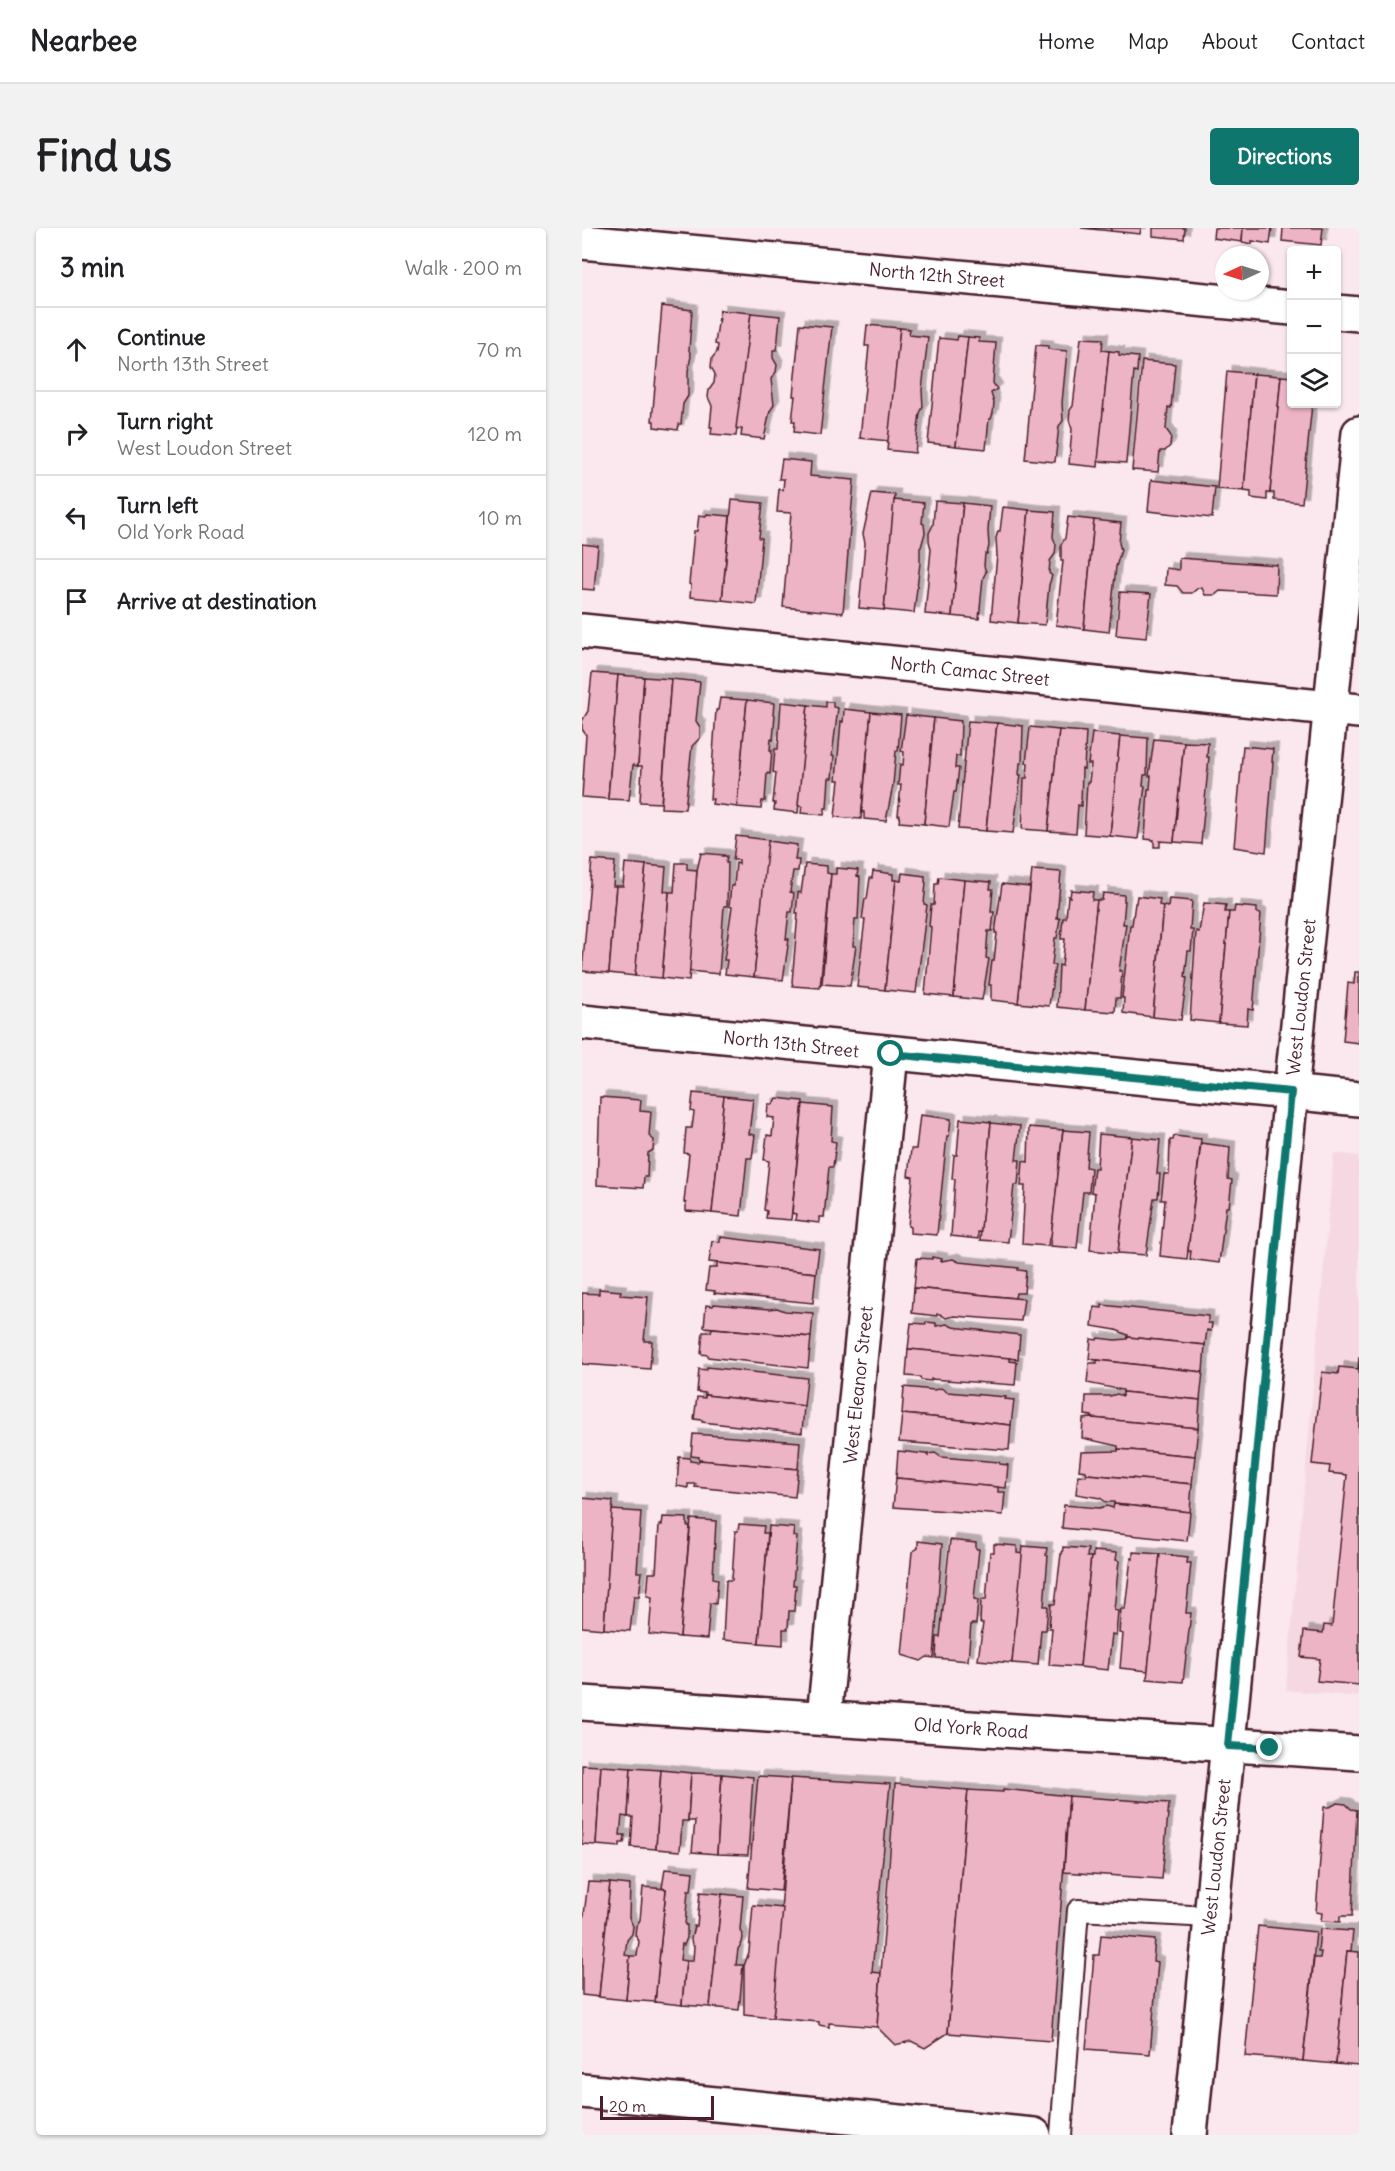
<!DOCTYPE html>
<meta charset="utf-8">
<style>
body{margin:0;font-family:Delius,sans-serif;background:#f2f2f2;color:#202124}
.controls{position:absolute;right:18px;top:18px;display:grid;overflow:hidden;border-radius:6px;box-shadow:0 2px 4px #0004}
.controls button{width:54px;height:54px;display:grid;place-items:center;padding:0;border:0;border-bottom:2px solid #e0e0e0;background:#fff;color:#202124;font:30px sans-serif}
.compass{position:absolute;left:633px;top:18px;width:54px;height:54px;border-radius:50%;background:#fff;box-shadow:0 2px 4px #0004;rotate:266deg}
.scale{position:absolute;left:18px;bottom:15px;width:114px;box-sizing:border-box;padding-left:6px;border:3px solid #4a1f2b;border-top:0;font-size:16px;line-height:21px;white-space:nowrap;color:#4a1f2b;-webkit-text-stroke:4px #fff;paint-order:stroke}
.stop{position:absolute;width:18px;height:18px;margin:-14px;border:4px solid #0f766e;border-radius:50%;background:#fff}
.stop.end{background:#0f766e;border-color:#fff;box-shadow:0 2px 6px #0008}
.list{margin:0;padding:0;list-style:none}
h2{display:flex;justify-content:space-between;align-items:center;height:78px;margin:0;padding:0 24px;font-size:26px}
h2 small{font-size:20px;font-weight:400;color:#757577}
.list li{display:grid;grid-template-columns:39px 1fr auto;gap:18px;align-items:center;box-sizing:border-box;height:84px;padding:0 24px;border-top:2px solid #e0e0e0}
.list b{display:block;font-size:22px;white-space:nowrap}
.list p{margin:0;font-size:20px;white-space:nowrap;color:#757577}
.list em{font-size:20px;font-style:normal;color:#757577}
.icon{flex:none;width:33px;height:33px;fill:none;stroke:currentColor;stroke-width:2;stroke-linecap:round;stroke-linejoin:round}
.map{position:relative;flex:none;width:777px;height:1907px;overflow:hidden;border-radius:6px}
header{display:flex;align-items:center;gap:36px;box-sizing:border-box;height:84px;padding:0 30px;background:#fff;border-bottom:2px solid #e0e0e0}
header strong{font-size:28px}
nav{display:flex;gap:33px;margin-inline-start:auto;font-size:21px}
.intro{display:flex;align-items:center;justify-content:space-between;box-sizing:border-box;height:144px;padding:0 36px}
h1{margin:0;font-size:42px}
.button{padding:15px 27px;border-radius:6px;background:#0f766e;color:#fff;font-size:21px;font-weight:700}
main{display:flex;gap:36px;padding:0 36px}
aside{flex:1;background:#fff;border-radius:6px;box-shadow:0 2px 4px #0004}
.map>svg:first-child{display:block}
.built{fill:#f6d8e2}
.building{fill:#edb4c5;stroke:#4a1f2b;stroke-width:1.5;filter:url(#shadow)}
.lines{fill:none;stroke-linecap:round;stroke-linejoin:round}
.lane-casing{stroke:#4a1f2b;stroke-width:24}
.street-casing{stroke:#4a1f2b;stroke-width:38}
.secondary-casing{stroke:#4a1f2b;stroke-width:38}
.primary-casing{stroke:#4a1f2b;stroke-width:38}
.lane{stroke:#fff;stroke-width:20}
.street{stroke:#fff;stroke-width:33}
.secondary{stroke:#fff;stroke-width:33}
.primary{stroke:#fff;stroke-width:33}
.route{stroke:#0f766e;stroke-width:8}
.labels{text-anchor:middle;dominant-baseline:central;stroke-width:5;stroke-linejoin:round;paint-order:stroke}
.street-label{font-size:18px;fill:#4a1f2b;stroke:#fff}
</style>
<header>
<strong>Nearbee</strong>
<nav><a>Home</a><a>Map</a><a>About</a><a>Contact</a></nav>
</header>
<div class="intro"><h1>Find us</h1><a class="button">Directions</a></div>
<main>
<aside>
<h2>3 min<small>Walk · 200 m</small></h2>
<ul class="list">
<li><svg class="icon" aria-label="ahead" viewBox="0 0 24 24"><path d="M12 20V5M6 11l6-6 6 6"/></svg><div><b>Continue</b><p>North 13th Street</p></div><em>70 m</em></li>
<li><svg class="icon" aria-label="right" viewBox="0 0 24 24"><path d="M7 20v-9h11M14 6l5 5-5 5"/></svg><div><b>Turn right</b><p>West Loudon Street</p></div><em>120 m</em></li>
<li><svg class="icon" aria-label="left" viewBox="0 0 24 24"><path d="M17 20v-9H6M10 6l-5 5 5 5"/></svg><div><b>Turn left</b><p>Old York Road</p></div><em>10 m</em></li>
<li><svg class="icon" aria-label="arrive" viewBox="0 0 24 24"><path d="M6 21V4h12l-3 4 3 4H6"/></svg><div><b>Arrive at destination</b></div></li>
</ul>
</aside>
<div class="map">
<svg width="777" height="1907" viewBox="0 0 777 1907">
<defs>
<filter id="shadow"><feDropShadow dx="5.5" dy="-5.5" stdDeviation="0" flood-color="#0004"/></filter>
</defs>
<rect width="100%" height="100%" fill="#fae8ee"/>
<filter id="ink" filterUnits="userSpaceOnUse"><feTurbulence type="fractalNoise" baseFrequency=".0167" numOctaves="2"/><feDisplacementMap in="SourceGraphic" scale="12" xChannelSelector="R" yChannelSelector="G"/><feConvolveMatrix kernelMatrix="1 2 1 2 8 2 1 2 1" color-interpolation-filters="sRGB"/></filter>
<g filter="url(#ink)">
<path class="built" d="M752 925 777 928V1469L704 1462Z"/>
<g class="building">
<path d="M499 0H529V3Z"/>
<path d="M529 0H559L558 6 529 3Z"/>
<path d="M571 0H603L602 11 571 8Z"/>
<path d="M632 0H661L660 14 631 10Z"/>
<path d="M661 0H690L688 16 670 13V16L660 14Z"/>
<path d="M701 0H741L739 17 700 13Z"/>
<path d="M80 78 110 82 107 122 109 128 106 143V168L101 176 99 196H97L96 202 72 199V193H70Z"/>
<path d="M138 82 169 85 154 208 129 206 130 199H128L130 178 126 169 127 162 132 155 133 146 129 139 130 130 135 124 136 117 133 116Z"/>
<path d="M169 85 198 88 195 122H191V130L195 137 194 144 189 151 192 177 188 183 182 211 159 208 160 201 154 200Z"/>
<path d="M218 96 250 99 238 207 212 204 213 193H210L213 168H211Z"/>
<path d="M285 97 318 100 307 213 278 210 287 118H283Z"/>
<path d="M318 100 328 101 327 107 346 109 340 162 341 179 338 185 333 225 305 222Z"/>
<path d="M376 108 386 109 374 218 346 215 357 110 375 112Z"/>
<path d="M386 109 397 110V114L414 115 411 155 415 161 409 165 412 175 411 185 409 191H407L404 221 374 218Z"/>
<path d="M499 110 521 111 520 122 527 123 516 239 487 236 490 201 487 192 488 182 491 178Z"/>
<path d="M454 117 466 118V121L485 123 480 175 481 193 477 198 473 234 443 231Z"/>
<path d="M527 123 537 124V127L556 129 555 144 552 143 544 235 516 233Z"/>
<path d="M560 133 593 136 589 180 586 179 584 201 589 208 588 218 583 223H578L576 244 550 242Z"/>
<path d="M645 143 672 146 662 263 635 261Z"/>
<path d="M672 146 699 148 688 265H685V272L669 270V264L662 263Z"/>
<path d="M699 148 710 149V176H730L720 275 692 272V265H688Z"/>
<path d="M200 231 229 234 228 248 272 252 261 385 201 379 209 285 195 284 197 261 201 262 202 251H197Z"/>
<path d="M569 252 633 259 630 290 566 283Z"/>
<path d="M290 265 313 267 302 382 277 380 283 315 281 306Z"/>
<path d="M150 272 181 275 177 310H180L174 376 140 372Z"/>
<path d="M312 272 342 275 340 295 342 296 343 305 339 319 338 320V335L332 385 302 382Z"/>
<path d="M353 273 381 275 370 388 343 386 349 321 347 313V305L351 297Z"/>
<path d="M381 275 408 278 406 303 407 318 405 326H403L402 338 404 344 401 350 397 391 370 388Z"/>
<path d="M421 279 447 282 436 395 409 392 415 327 414 310 416 303H418Z"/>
<path d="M447 282 473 284 471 309 474 317 473 326 468 333 467 345 470 348 467 357 463 397 436 395Z"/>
<path d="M125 286 148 288 140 372 108 369 109 357 107 356 112 303H115L117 287 124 288Z"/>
<path d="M486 289 512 292 502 401 474 397 481 333H479V317L483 310Z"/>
<path d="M512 292 539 295 537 315 539 322 534 339 527 404 502 401Z"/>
<path d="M0 316 16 318 12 362 0 361Z"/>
<path d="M597 330 695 337 694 366 638 363 633 367H623L620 360H616L610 365H601L595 358 583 357 584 340 597 342Z"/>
<path d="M538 364 569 366 564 410 534 407Z"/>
<path d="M10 445 36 447 26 571 0 569 4 507 0 501V493L6 483Z"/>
<path d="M36 447 62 449 56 538 51 537 47 572 26 571Z"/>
<path d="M62 449 89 451 79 575 58 574 60 538H56Z"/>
<path d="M89 451 118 454 114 493 118 499V510L110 518 103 581 79 580Z"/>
<path d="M138 470 165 472 155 579 130 576 131 571H128L134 482H136Z"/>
<path d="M165 472 192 475 191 487H193L191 512 189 511 188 522H190L188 546 185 545 183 573H180L179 581 155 579Z"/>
<path d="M199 474 226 477 216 585 192 582 193 575H191L194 545 191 544 193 521H196Z"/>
<path d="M244 474H251V479L256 480 250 528H252L250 550H247L245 580H243L242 587 219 585 220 578 216 577 226 477 244 479Z"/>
<path d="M262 481 289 484 279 591 253 589 257 552H254L259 493 261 494Z"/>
<path d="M289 484 319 487 316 523H314L311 557 304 593 282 591V584H280Z"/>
<path d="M324 487 352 490 342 596 317 594 318 587H316L319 557H316L318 536 321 537 322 524 319 523Z"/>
<path d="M352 490 379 493 378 528H374L373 540H377L374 564H372L367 599 342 596Z"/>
<path d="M386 493 415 495 404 603 376 601Z"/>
<path d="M415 495 441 498 440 535H438L437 547H439L431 605 404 603Z"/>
<path d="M448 499 477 502 466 603 440 601 442 550H445L446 535H444Z"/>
<path d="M477 502 504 504 502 541 500 540 499 578 496 577 494 605 466 603Z"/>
<path d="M510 505 538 508 528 608 502 606 505 554H507L509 536H506Z"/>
<path d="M538 508 566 510 565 547H562L561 558H563L556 611 528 608Z"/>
<path d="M572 511 602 514 592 614 578 613V619H572V612L563 611 566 561H568L569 548H567Z"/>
<path d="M602 514 626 515 625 529H627L619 616 592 614Z"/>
<path d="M661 518 691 521 690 534H691L684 624 652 619Z"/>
<path d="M154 608 187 612 172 749 143 746 145 732H142L150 679 147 678 149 658H152L154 635 157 636V632H151Z"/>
<path d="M186 613 215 617 213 632H217L216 643H211L208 664 212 665 210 684H207L204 711H207L201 752 172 749Z"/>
<path d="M119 625 142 627 141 628H145L144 635H146L145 678H142L137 746 107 743 115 642Z"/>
<path d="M10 632 33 634 31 658H34L27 745 0 743Z"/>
<path d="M43 635 64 637 53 748 27 745 34 658H41Z"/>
<path d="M94 635H105V641L115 642 107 753 80 750 87 664H92Z"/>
<path d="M223 636 245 638V645L249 646 238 760 211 758 210 754 216 685H214L216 664 219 665Z"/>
<path d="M64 637 84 639 82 663 87 664 80 750 53 748Z"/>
<path d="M254 640 276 642 275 648 278 649 276 691H273L271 718H274L268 758 240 756 249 646H254Z"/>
<path d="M450 642 479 644 475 690H478L475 710H473L470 737H473L467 778 436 775Z"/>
<path d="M291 643 311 646V652H314L303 762 275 759 283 691H280L283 671H285L288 650H290Z"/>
<path d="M320 645 343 648V654L344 655 342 676 345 677 334 765 303 762 314 652 319 653Z"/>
<path d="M357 649 382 652 372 769 343 766 349 699 347 698 349 677H352L353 656H356Z"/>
<path d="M382 652 409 654 408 661H411L409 684H412L410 703H406L404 730 407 731 400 772 372 769Z"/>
<path d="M420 656 448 659 436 775 409 772V757H407L410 733H412L415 705H413Z"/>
<path d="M489 662 511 664 510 672H515L503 782 475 779 477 737 480 738 483 711H479L481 690H484L486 668 488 669Z"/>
<path d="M521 665 542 667V673H543L541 696H544L537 743H540L538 770H534L533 784 503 782 515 672H520Z"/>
<path d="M555 668 578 671 577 677 581 678 571 789 541 785 542 770H540L548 697H550L553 675H554Z"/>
<path d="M587 671 610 673 608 702H611L609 723H606L603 749 605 750 599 792 571 789 581 678 586 679Z"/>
<path d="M622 675 644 677 643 684H647L637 795 608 792 614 703 617 704Z"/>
<path d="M653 678 675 680V685L679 686 671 782 666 781 665 797 637 795 647 684H652Z"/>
<path d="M773 744H777V815L761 813 766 755 772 756Z"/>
<path d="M111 865 142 868 130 985 104 983V975L102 974 107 926 102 925 104 900H110L112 884 109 883Z"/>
<path d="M142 868 171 871 167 906 173 907 170 930H165L159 988 130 985Z"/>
<path d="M18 869 59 872 58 883 69 884 67 908 72 912 71 922 66 925 65 949H62L61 960 15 957Z"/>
<path d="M194 870 221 873 209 992 184 990 185 983 182 982 187 933 182 932 185 907 190 908 192 890 185 889 186 876H191Z"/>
<path d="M221 876 251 879 249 913 254 914 251 939H247L242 989H237V995L213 992 214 986 210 985Z"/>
<path d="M338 887 369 891 367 908H365L355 1007 328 1005V999L326 998 331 949 326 948 329 921H334Z"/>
<path d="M378 891 409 894 399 1004H396V1011L369 1008 373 951H370L372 927H375Z"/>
<path d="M409 895 438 898 434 932H438L436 957H432L426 1014 398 1012Z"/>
<path d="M447 899 481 902 469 1011 467 1010 466 1018 440 1016 443 958H439L441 933 446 934Z"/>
<path d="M481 902 507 904 504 939 509 940 507 964H501L495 1020 468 1018Z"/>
<path d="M517 906 550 909 536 1025 508 1022 513 965 509 964 512 940H515Z"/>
<path d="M592 908 619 911 605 1031 578 1028 583 972H579L582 946H587L588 912H591Z"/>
<path d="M550 909 578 912 575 946H578L576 970H572L564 1027 536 1025Z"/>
<path d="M619 915 648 919 646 951 650 952 647 979H644L637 1035 608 1031 609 1023H606Z"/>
<path d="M138 1009 237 1021 234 1045 127 1034 130 1013 138 1014Z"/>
<path d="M350 1029 360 1031 359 1033 371 1031 377 1034 437 1040 436 1042 444 1043 442 1065H434L433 1070 332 1060 335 1030 350 1031Z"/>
<path d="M135 1035 234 1045 231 1075 132 1065 133 1063 124 1062 127 1040H135Z"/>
<path d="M332 1060 442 1071 439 1093 372 1088 364 1090 358 1086H355V1088L330 1085Z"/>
<path d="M17 1061 39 1063 38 1067 66 1069 62 1113H70L68 1141 0 1136V1065L17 1066Z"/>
<path d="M132 1076 188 1081 195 1080 203 1083 231 1085 229 1109 122 1099 124 1077 131 1078Z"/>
<path d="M520 1077 626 1088V1095H630L629 1103 625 1102 623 1117 546 1109V1107L534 1102 510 1098 512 1079 520 1080Z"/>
<path d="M344 1094 354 1095V1098L365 1096 371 1099 438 1107 436 1131 326 1121 329 1095 344 1096Z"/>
<path d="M130 1100 229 1109 226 1140 126 1129V1127L119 1126 121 1104H129Z"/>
<path d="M546 1109 623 1117 621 1144 507 1131 509 1111 515 1112 516 1110 533 1112 545 1111Z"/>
<path d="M326 1121 428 1130V1133L435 1134 433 1157 349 1151V1153L339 1152 338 1149 324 1148Z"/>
<path d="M777 1129V1457L735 1453 738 1431 719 1429 722 1403 741 1405 742 1397 750 1398 765 1247 747 1245 748 1238 730 1236 740 1144 756 1146 757 1139 776 1141Z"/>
<path d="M515 1132 621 1144 618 1172 541 1164V1162L505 1155 507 1135H515Z"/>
<path d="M125 1139 225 1150 222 1178 123 1167V1165L115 1164 117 1141 125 1142Z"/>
<path d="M322 1159 352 1162 359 1160 365 1164 424 1169 423 1171 432 1172 429 1197 320 1186Z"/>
<path d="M541 1164 618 1172 616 1200 510 1190V1188L503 1187 504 1168H528L535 1166 541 1168Z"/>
<path d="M123 1167 222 1178 220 1205 120 1194V1192L112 1191 115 1169 123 1170Z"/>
<path d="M320 1186 429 1197 427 1222 317 1214Z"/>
<path d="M510 1190 616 1200 613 1228 536 1221V1218L500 1210 501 1191Z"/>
<path d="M111 1206 218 1214 216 1241 117 1232V1229L109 1228Z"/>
<path d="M536 1221 613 1228 610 1256 505 1246 504 1243 497 1242 499 1224 536 1223Z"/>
<path d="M316 1223 344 1226 346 1228V1226L353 1225 359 1229 417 1234 418 1236 426 1237 424 1260 314 1250Z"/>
<path d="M97 1229 108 1230V1233L116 1234 117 1232 216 1241 213 1269 113 1259 114 1256H106V1260L95 1258Z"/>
<path d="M505 1246 610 1256 608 1284 532 1276V1274H524L518 1270 494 1266 496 1247 504 1248Z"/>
<path d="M314 1250 416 1259V1264H423L421 1287 311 1279Z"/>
<path d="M0 1270 31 1273 22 1401 0 1399Z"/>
<path d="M532 1276 608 1284 605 1313 480 1300 482 1277 517 1280 525 1278 531 1280Z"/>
<path d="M30 1282 59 1284 55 1344H60L57 1368H52L48 1403 22 1401Z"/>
<path d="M81 1289 105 1290V1298H108L98 1409 67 1406 70 1369 65 1368 67 1345H74L77 1297H80Z"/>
<path d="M109 1291 134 1293 131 1350 136 1351 134 1376 128 1375 125 1411 98 1409Z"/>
<path d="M157 1296 182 1298 181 1305H186L177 1415 141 1412 144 1352H150L153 1303H156Z"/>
<path d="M187 1298 212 1300 211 1308 215 1309 211 1357H214L212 1383H207L206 1401H201V1417L177 1415Z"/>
<path d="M368 1312 394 1315V1321H397L392 1371 396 1372 394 1396H389L386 1433 354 1430 355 1409H358Z"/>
<path d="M336 1313 360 1316 352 1430 345 1429 339 1433 320 1427 330 1324 336 1320Z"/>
<path d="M412 1316 435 1318V1325L441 1326 430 1435 396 1432 401 1395H398L399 1372H404L408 1324H412Z"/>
<path d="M441 1318 465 1320 464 1327 466 1328 462 1378H466L464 1402H459L456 1437 430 1435Z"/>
<path d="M481 1319 506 1321 505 1329H509L498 1439 467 1437 470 1400H467L469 1376H473L479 1326H480Z"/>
<path d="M511 1323 535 1325 534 1332 537 1333 532 1382 536 1383 534 1407 530 1406 526 1442 498 1439 509 1329H511Z"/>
<path d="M551 1324 578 1326 566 1443 538 1440 541 1406 537 1405 539 1381H543L549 1330 551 1331Z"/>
<path d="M578 1326 606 1329 605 1335H609L604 1385H609L601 1454 565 1451Z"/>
<path d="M0 1537 19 1538 14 1617 0 1616Z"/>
<path d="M19 1538 49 1540 46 1589 40 1588 38 1607H43L42 1615H38V1619L14 1617Z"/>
<path d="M49 1540 79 1542 74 1621 49 1619 51 1589H46Z"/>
<path d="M79 1542 109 1545 106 1593H100L98 1623 74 1621Z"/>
<path d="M109 1545 140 1546 135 1626 110 1624 113 1593H106Z"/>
<path d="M140 1546 171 1549 166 1627 135 1626Z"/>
<path d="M176 1548 209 1550 199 1663 166 1660Z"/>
<path d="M209 1550 308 1556 290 1744 299 1745 295 1799 247 1795V1799L237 1797V1794L191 1790Z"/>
<path d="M313 1556 386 1562 366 1805 343 1820 329 1813 313 1817 295 1799Z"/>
<path d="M421 1561 487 1568 469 1813 366 1805 386 1562 421 1564Z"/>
<path d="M487 1568 587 1575 580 1651 482 1644Z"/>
<path d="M755 1575 764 1576 769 1581 775 1582 770 1688H758V1694L739 1693 740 1685 734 1684 742 1579H748Z"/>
<path d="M83 1641 111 1644 109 1663H106L103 1697H105V1710L102 1717 100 1716 98 1732 104 1733 100 1777 73 1774 84 1661 80 1660Z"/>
<path d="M6 1654 28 1655 17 1769 0 1767V1690L2 1687Z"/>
<path d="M28 1655 48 1657 47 1689 51 1698 50 1706 45 1712 43 1727 48 1728 44 1772 17 1769Z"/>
<path d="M61 1659 84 1661 73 1774 44 1772 48 1728H55L57 1713 53 1707 54 1698 58 1692Z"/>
<path d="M118 1664 140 1666 128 1779 100 1777 104 1733H111L112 1718 110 1717 109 1711 112 1698H115Z"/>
<path d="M140 1666 161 1668 158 1702 161 1709 160 1715 156 1721 154 1737H161L157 1782 128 1779Z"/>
<path d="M171 1677 201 1680 191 1790 162 1787V1738L167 1724Z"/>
<path d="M676 1698 734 1704 721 1833 663 1828Z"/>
<path d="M738 1701 771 1703 769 1723H765L754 1836 721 1833 732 1730H738L739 1724H736Z"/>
<path d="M519 1707 573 1712 571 1733 576 1734 568 1826 504 1821 512 1727H517Z"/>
<path d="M765 1723 777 1724V1838L754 1836Z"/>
</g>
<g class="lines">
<g class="lane-casing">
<path id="lane" d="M479 1907 496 1682 628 1689"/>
</g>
<g class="street-casing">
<g id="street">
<path d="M0 14 710 80"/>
<path d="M754 84 777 86"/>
<path d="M0 403 777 483"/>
<path d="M0 794 777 871"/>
<path d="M242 1489 309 826"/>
<path d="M608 1907 709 864 777 205"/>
</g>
</g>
<g class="secondary-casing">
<path id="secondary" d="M0 1475 777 1525"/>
</g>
<g class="primary-casing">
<path id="primary" d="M0 1863 452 1907"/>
</g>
<use href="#lane" class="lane"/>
<use href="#street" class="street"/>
<use href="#secondary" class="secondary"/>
<use href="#primary" class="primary"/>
</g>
</g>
<g class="lines" filter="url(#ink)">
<path class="route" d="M309 826 709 864 646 1518 688 1520"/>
</g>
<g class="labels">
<g class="street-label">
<text transform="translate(355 47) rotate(5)">North 12th Street</text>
<text transform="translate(388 443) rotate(6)">North Camac Street</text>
<text transform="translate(719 769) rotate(-84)">West Loudon Street</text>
<text transform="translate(209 816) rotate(6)">North 13th Street</text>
<text transform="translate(276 1157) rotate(-84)">West Eleanor Street</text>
<text transform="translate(389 1500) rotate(4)">Old York Road</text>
<text transform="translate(634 1629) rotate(-84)">West Loudon Street</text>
</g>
</g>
</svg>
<div class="controls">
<button>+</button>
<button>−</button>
<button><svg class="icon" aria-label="layers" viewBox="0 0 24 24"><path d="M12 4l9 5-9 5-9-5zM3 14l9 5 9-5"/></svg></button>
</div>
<svg class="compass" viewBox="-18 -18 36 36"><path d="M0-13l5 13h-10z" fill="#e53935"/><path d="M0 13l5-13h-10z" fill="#757577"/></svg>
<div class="scale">20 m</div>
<div class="stop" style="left:309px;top:826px"></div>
<div class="stop end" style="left:688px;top:1520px"></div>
</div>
</main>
